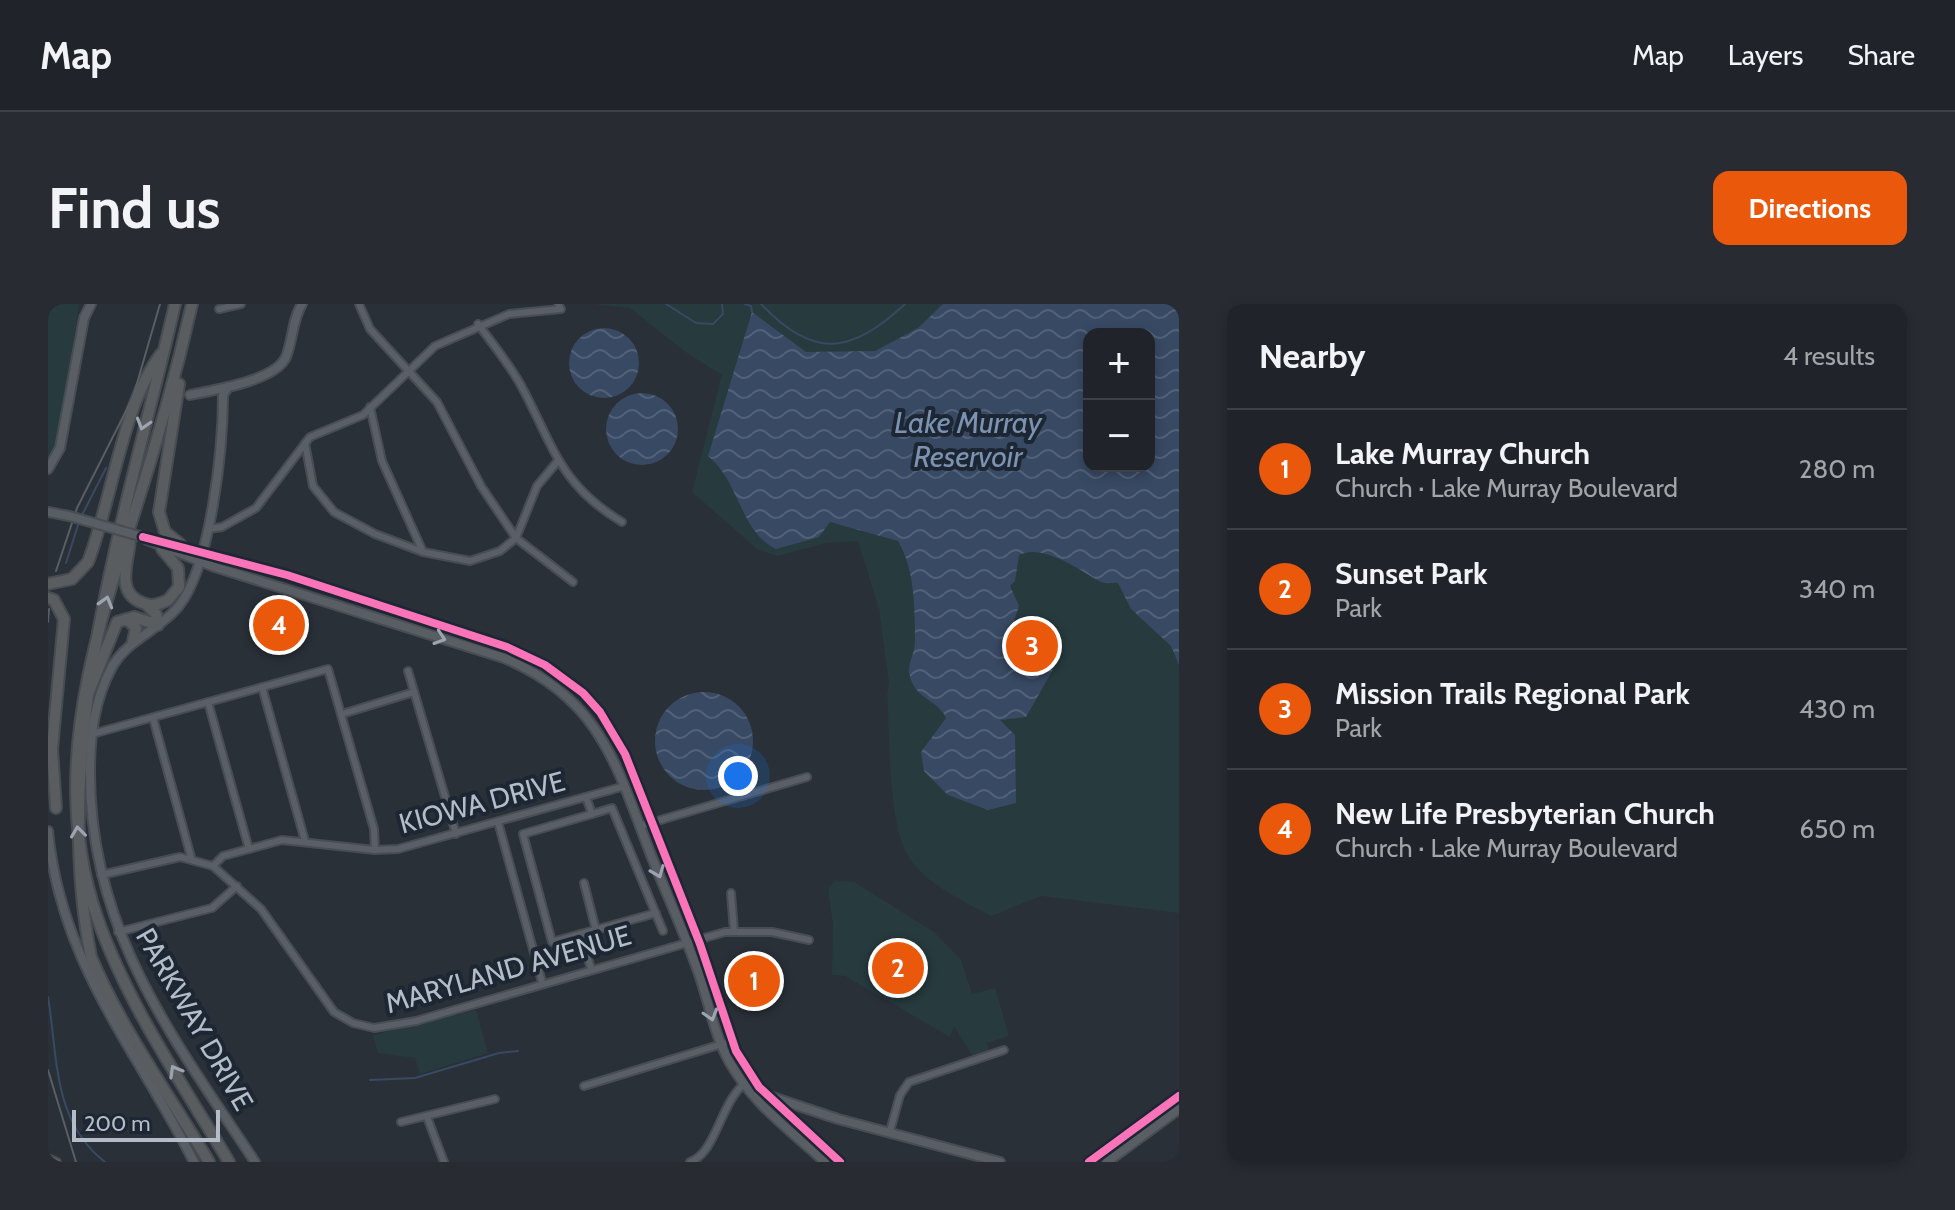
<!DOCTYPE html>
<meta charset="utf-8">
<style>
body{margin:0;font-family:Cabin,sans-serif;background:#282c32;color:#f1f3f6}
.controls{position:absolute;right:24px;top:24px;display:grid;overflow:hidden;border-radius:16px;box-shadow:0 4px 12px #0003}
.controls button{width:72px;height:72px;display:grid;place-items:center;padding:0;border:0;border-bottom:2px solid #3d4147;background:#20242a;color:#f1f3f6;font:40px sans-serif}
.scale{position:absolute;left:24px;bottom:20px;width:148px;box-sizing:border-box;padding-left:8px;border:4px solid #b4bcc9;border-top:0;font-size:22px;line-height:28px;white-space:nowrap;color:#b4bcc9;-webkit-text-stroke:6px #1d2633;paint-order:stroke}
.you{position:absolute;left:690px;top:472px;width:28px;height:28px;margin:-20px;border:6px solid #fff;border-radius:50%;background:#1a73e8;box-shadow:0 0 0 12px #1a73e833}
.badge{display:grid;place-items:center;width:52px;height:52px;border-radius:50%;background:#ea580c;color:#fff;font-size:26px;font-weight:700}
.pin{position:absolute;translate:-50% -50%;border:4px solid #fff;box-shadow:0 2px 8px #0006}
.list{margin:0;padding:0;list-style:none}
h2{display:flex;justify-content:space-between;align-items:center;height:104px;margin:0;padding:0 32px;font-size:34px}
h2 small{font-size:26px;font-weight:400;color:#a2a4a8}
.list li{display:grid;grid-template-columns:52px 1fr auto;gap:24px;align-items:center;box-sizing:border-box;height:120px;padding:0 32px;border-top:2px solid #3d4147}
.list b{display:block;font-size:30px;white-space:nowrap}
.list p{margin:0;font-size:26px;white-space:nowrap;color:#a2a4a8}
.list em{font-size:26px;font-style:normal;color:#a2a4a8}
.map{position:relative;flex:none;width:1131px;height:858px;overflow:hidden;border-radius:16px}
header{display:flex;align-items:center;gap:48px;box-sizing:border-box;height:112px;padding:0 40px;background:#20242a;border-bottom:2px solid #3d4147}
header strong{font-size:38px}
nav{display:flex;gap:44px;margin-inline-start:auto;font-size:28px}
.intro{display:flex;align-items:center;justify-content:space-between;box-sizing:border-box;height:192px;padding:0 48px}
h1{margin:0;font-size:56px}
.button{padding:20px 36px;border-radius:16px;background:#ea580c;color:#fff;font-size:28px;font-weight:700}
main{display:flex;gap:48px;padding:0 48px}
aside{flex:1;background:#20242a;border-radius:16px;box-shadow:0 4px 12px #0003}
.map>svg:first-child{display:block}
.green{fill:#273a3e;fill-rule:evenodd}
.water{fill:url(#water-waves);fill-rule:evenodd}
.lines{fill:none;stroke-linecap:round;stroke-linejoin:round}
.stream{stroke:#384963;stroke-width:2}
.street-casing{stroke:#484c53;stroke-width:10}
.secondary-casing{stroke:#484c53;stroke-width:12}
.highway-casing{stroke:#474c53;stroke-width:14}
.street{stroke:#5a5e66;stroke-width:6}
.secondary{stroke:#595d64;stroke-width:8}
.highway{stroke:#5a5d60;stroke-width:10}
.tram{stroke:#595d64;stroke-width:2}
.secondary-bridge-casing{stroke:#484c53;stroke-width:12;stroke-linecap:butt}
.secondary-bridge{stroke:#595d64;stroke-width:8}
.cycleway-casing{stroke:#1d2633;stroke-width:13}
.cycleway{stroke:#fb73b8;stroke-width:8}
.oneway{stroke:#9ea4af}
.oneway2{stroke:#9da4b0}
.labels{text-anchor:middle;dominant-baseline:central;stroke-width:8;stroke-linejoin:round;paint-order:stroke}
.street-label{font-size:28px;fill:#b4bcc9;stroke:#1d2633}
.water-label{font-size:30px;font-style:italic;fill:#7c92b1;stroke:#1d2633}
</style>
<header>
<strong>Map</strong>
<nav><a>Map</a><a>Layers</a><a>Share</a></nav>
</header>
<div class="intro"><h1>Find us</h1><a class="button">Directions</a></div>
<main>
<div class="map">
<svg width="1131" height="858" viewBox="0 0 1131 858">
<defs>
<pattern id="water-waves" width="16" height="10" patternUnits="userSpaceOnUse" patternTransform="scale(2)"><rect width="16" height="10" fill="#384963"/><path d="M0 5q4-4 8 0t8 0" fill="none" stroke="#526178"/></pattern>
</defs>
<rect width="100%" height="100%" fill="#2a3038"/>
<g class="green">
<path d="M0 0H31L16 104 5 151 0 155Z"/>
<path d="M544 0H1131V609L993 592 943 612C914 596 876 580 859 550 840 517 842 431 839 391L841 379 831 305 810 237 778 239 730 252 709 245 644 188 674 71 636 47 582 4ZM1041 30H1101V162H1041Z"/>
<path d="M787 577 806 578 886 628 913 656 924 690 947 684 961 732 939 739 941 747 925 753 906 722 902 733 797 672 784 671 785 620 780 585Z"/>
<path d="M428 706 440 749 372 770 367 754 330 749 325 731Z"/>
</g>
<g class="water">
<path d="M895 0H1131V361L1123 342 1083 305 1070 279C1063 278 1058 281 1051 277 1032 266 994 239 971 251L967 277 962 282 971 302 962 328 964 331 972 323 983 322 1007 362 978 413 952 416 967 431 968 499 940 506 900 491 876 467 873 448 898 414C888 393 866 397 861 368 860 359 867 348 867 339 867 304 867 266 850 237L782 218 771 233 728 245C692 228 691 176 660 152L704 8 758 48 827 47 870 24ZM1041 30H1101V162H1041Z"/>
<circle cx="556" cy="59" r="35"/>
<circle cx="594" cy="125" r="36"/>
<circle cx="656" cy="437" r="49"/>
</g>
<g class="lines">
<g class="stream">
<path d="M618 0 648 19 665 20 675 10 674 0"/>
<path d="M697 0 703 2 704 8"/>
<path d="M713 0C766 56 803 50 857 0"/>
<path d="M33 213 58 164"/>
<path d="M18 259 31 218"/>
<path d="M0 693C10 752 4 817 57 858"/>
<path d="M322 776 367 774 451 749 470 747"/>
</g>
<g class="street-casing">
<g id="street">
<path d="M311 0 322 25 389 98 433 182 468 234 525 278"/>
<path d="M171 5 193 0"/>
<path d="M430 20C446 42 464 63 476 87 506 145 514 182 574 218"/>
<path d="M322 103 334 157 375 248"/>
<path d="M257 139 265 182 286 208 327 230 375 248 422 257 452 247 468 234 489 182 509 158"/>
<path d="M160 225 174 223 208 204 262 133 315 111 387 42 461 10 513 5 510 0"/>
<path d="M360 367 408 530"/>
<path d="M214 383 257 537"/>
<path d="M160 398 201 545"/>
<path d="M294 410 366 388"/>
<path d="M105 414 143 553"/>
<path d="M44 430 280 365 326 525 327 546"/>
<path d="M538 493 544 510 564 504 615 627"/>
<path d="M544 510 475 530 504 638 608 609"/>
<path d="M450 518 494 678"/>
<path d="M592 522 759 473"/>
<path d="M165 562 175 552 234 536 327 546 350 545 577 482"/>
<path d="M53 571 132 553 165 562 213 605 286 708 305 719 326 724 368 717 677 628H724L761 636"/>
<path d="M536 579 548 626"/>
<path d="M683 589 686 627"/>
<path d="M70 628 164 604 189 582"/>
<path d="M532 630 543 664"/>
<path d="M536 782 684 737"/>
<path d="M379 813 396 858"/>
<path d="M353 818 447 795"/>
<path d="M842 827 852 791 861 778 956 746"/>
<path d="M0 854 9 858"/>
<path d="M642 858C668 849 672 800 696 780"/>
</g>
</g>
<g class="secondary-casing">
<g id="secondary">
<path d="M180 83 175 91C175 143 163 263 130 303 110 327 80 335 64 363 46 396 42 432 42 469 42 627 124 732 207 858"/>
<path d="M142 91C166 86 227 77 238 53 245 36 244 16 254 0"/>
<path d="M0 165 12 144 36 14 43 0"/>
<path d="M0 208 21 212"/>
<path d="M95 233 239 271 459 343 497 361 535 389 552 408 577 450 652 640 688 747 711 783 792 858"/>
<path d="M99 236 164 262 456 354C553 395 568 461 603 551 619 591 637 630 651 670 661 699 666 729 681 757 704 799 742 826 777 858"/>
<path d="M0 527C13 661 89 745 146 858"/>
<path d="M724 793 790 815 952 858"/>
<path d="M1041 858 1131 792"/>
<path d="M1059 858 1131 805"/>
</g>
</g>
<g class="highway-casing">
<g id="highway">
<path d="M127 0C79 211 0 436 43 653 73 725 122 792 161 858"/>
<path d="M144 0C127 75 106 149 82 222 41 349 3 480 49 613 79 700 134 779 181 858"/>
<path d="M131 80 111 208 117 228 132 240"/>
<path d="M82 235C81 257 66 289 95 299 104 303 112 300 120 296L131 283 130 264 114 245"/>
<path d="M0 280 24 275 40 258C64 196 74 102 113 50"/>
<path d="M0 294 6 296 16 315 4 445 8 504"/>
<path d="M79 315 88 324 85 337"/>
<path d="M39 393 69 318 86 313 110 321 108 310 99 301"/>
</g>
</g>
<use href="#street" class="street"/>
<use href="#secondary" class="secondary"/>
<use href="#highway" class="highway"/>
<g class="tram">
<path d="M8 267 29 204 85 93 112 0"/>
<path d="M0 318 1 305"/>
<path d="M0 766 28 858"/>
</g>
<g class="secondary-bridge-casing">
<path id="secondary-bridge" d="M21 212 95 233"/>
</g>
<use href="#secondary-bridge" class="secondary-bridge"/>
<g class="cycleway-casing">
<g id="cycleway">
<path d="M95 233 239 271 459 343 497 361 535 389 552 408 577 450 652 640 688 747 711 783 792 858"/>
<path d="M1041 858 1131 792"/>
</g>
</g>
<use href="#cycleway" class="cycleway"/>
</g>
<defs><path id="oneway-chevron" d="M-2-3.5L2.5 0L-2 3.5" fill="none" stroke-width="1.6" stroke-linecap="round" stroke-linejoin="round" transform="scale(2)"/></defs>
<g class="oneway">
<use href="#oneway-chevron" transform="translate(95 120) rotate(107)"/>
<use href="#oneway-chevron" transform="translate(58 298) rotate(-74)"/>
<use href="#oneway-chevron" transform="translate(30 528) rotate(-97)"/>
<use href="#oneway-chevron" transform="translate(127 767) rotate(-120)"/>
</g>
<g class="oneway2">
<use href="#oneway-chevron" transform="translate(392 334) rotate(18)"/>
<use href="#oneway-chevron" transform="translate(610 568) rotate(68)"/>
<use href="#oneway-chevron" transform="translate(663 711) rotate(73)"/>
</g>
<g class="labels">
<g class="street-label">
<text transform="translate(434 498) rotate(-15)">KIOWA DRIVE</text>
<text transform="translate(460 665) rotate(-16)">MARYLAND AVENUE</text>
<text transform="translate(147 715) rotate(60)">PARKWAY DRIVE</text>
</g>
<g class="water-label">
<text x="920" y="118">Lake Murray<tspan x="920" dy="34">Reservoir</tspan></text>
</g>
</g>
</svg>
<div class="controls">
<button>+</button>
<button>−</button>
</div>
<div class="scale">200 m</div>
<div class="you"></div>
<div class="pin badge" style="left:706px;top:677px">1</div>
<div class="pin badge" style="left:850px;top:664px">2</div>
<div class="pin badge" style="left:984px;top:342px">3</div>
<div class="pin badge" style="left:231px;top:321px">4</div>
</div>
<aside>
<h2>Nearby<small>4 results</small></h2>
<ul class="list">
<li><span class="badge">1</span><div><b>Lake Murray Church</b><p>Church · Lake Murray Boulevard</p></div><em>280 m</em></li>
<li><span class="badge">2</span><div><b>Sunset Park</b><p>Park</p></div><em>340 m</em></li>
<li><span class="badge">3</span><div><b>Mission Trails Regional Park</b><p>Park</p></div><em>430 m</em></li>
<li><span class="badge">4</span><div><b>New Life Presbyterian Church</b><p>Church · Lake Murray Boulevard</p></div><em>650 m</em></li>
</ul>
</aside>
</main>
